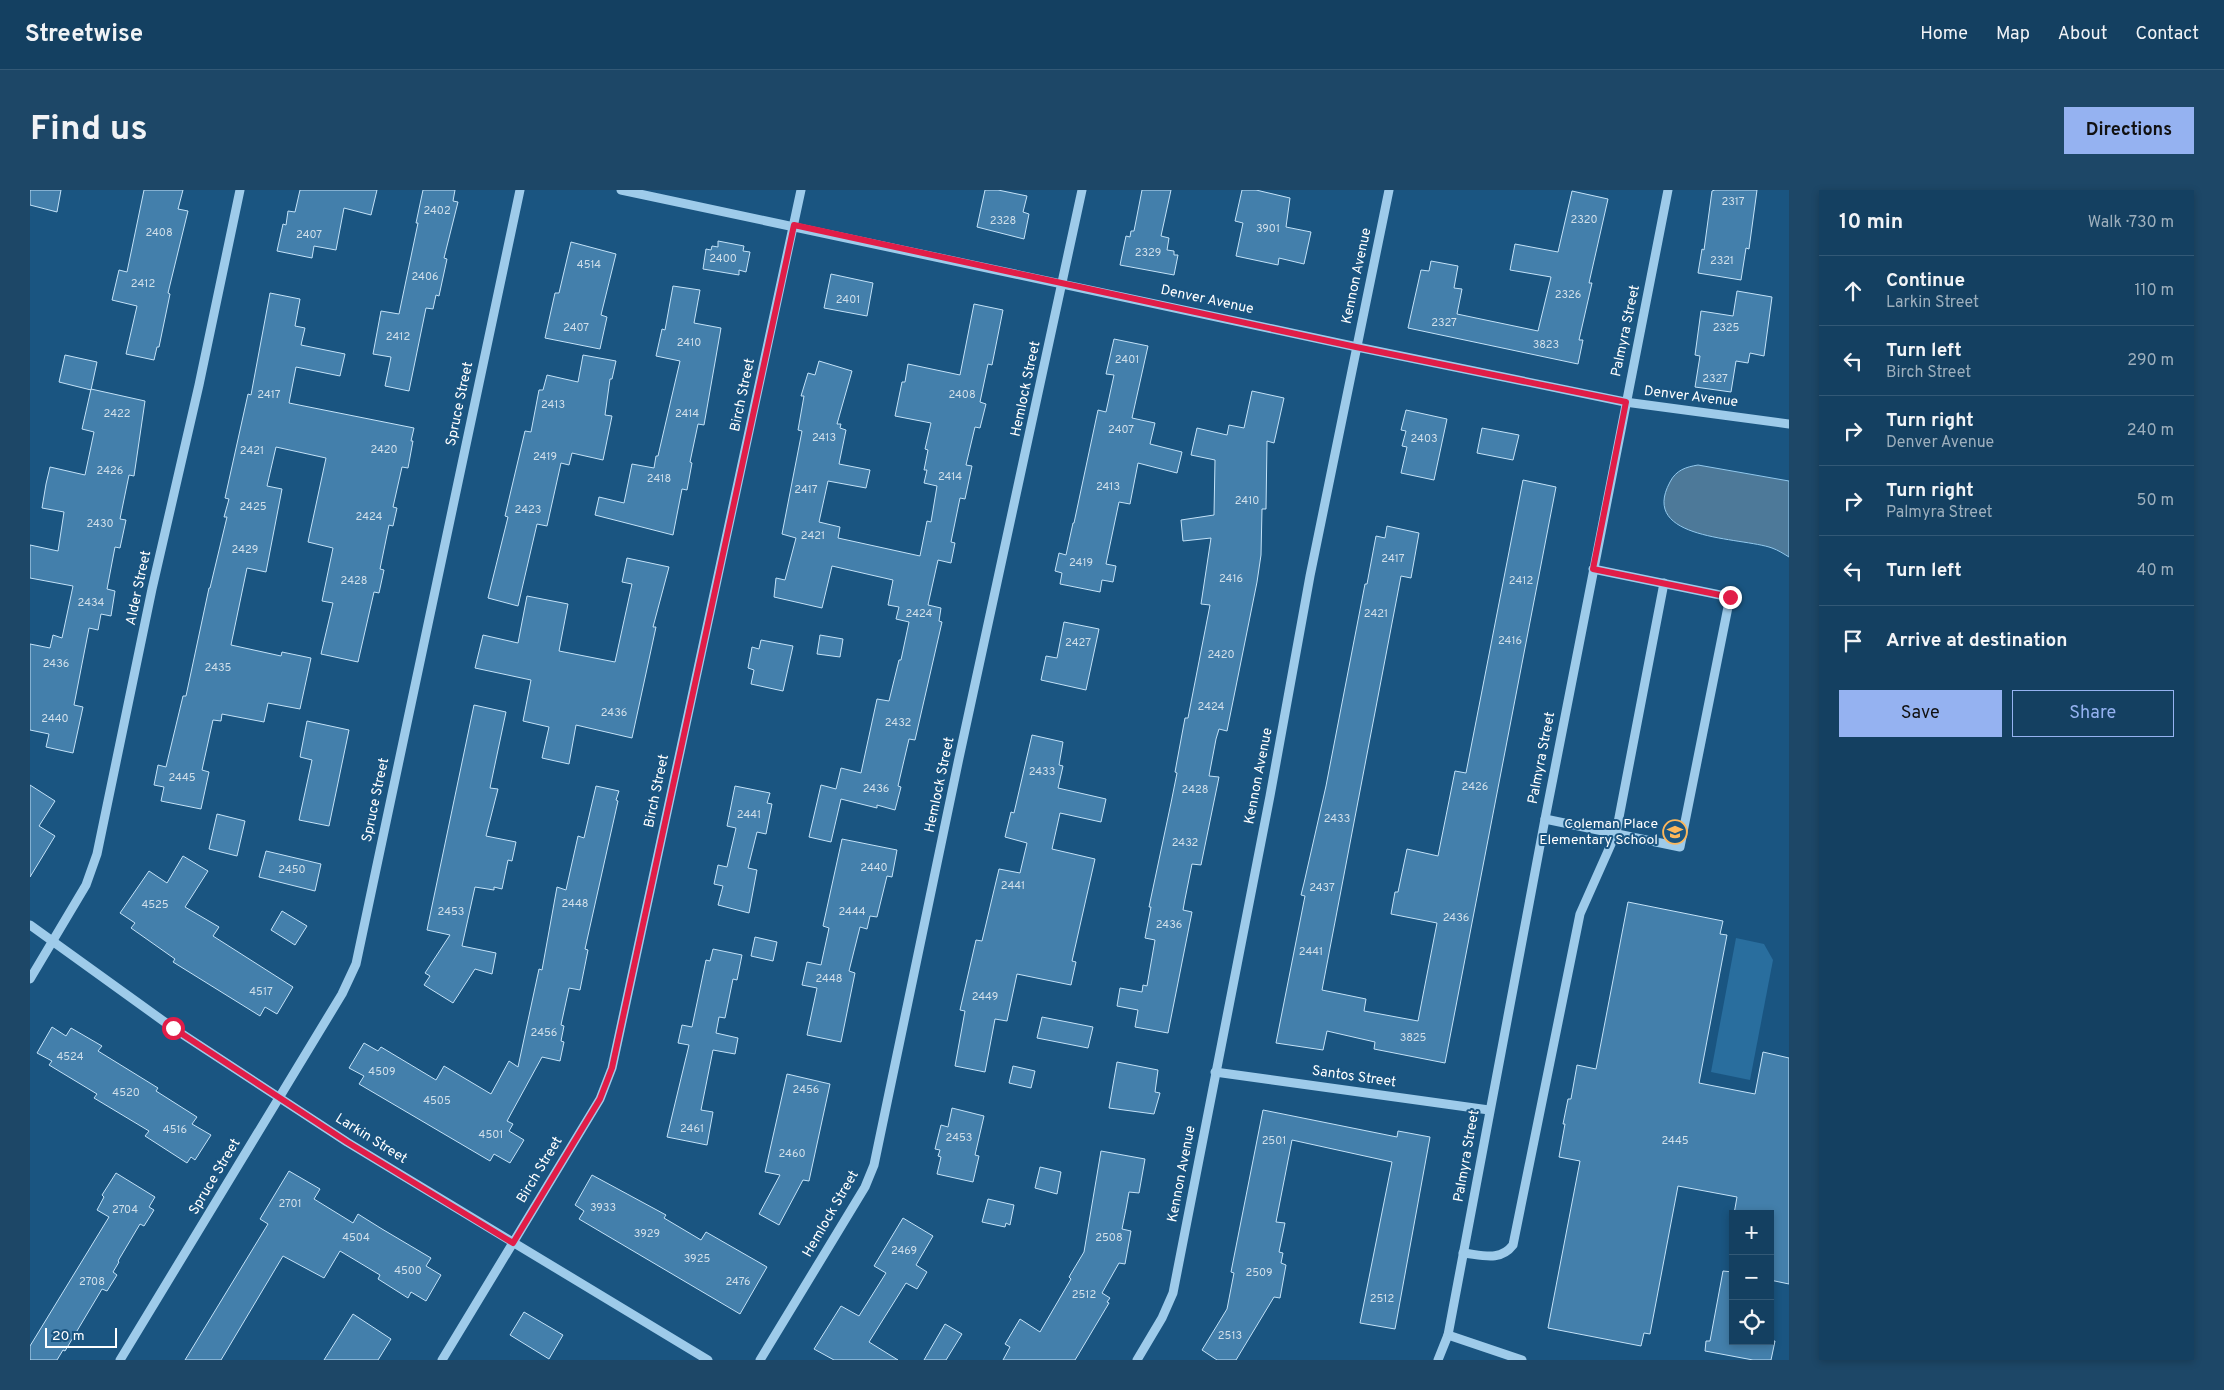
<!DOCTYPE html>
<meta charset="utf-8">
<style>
body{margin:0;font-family:Overpass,sans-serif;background:#1d4767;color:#f1f3f6}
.controls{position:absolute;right:15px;bottom:15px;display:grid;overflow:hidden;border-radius:0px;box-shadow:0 2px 8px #0003}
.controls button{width:45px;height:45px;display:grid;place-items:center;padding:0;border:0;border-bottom:1px solid #335976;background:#144061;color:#f1f3f6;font:25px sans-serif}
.scale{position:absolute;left:15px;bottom:12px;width:72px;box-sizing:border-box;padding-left:5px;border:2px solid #fff;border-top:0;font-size:14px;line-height:18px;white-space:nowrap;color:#fff;-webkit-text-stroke:4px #1a5581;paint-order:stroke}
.stop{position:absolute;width:15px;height:15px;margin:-11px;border:4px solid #e11d48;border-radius:50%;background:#fff}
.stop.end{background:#e11d48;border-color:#fff;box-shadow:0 1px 5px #0008}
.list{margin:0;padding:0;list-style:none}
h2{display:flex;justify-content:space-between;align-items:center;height:65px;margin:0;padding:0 20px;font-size:21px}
h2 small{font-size:16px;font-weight:400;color:#9dafbd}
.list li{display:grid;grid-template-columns:32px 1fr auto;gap:15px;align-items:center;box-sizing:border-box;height:70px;padding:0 20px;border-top:1px solid #335976}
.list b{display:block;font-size:19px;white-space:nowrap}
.list p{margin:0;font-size:16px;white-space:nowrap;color:#9dafbd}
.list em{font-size:16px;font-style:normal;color:#9dafbd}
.actions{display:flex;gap:10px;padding:15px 20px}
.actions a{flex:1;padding:11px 0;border:1px solid #95b2f1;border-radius:0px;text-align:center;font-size:18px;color:#95b2f1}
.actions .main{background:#95b2f1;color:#111}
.icon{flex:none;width:28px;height:28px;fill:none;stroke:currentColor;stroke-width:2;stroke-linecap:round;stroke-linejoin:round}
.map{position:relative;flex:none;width:1759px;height:1170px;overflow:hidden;border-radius:0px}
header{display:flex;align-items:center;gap:30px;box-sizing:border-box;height:70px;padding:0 25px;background:#144061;border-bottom:1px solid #335976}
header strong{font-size:24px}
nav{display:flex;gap:28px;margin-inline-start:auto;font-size:18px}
.intro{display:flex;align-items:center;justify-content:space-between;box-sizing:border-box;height:120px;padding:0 30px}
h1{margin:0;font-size:35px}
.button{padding:12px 22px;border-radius:0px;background:#95b2f1;color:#111;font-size:18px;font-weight:700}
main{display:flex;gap:30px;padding:0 30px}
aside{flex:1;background:#144061;border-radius:0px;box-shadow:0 2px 8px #0003}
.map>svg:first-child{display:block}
.green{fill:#296e9e}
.water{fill:#4d7999;stroke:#91c8ed}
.building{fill:#437fab;stroke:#c3e2f8}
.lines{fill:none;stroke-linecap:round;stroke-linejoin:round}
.minor{stroke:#9ecbea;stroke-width:9}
.route{stroke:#e11d48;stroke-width:6}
.labels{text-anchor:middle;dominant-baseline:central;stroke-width:4;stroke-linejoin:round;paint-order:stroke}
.number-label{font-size:11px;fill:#d0dfea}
.street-label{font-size:14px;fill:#fff;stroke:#1a5581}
.poi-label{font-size:14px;fill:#fff;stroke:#1a5581;text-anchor:end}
</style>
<header>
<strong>Streetwise</strong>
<nav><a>Home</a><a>Map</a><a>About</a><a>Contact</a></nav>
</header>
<div class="intro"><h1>Find us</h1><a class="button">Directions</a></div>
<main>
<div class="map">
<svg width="1759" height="1170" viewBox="0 0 1759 1170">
<rect width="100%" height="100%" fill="#1a5581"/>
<path class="green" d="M1706 748 1734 754 1743 770 1720 890 1681 882Z"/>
<path class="water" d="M1668 275 1759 291V367C1754 364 1748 360 1742 358 1712 347 1608 351 1640 292 1646 280 1656 277 1668 275Z"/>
<g class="building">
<path d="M0 0H31L27 22 0 15Z"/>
<path d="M114 0H153L148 19 158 21 138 103 140 104 129 157H127L124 170 96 164 107 116 82 110 89 80 97 82Z"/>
<path d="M270 0H347L341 25 314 18 306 60 284 56 282 68 247 61 253 34 256 35 258 21 265 22Z"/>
<path d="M393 0H425L423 11 428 12 414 68 417 69 409 106 406 105 403 119 396 118 379 201 355 196 361 167 343 164 351 121 369 124 388 33H386Z"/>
<path d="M955 0H968L997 6 993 22 999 24 994 49 947 37Z"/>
<path d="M1112 0H1141L1131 46 1139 48 1137 60 1144 61V65H1148L1144 85 1090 75 1096 46 1100 47 1101 41H1104Z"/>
<path d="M1212 0H1226L1260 8 1256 37 1281 42 1274 74 1249 68 1248 75 1206 66 1213 33 1205 31Z"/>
<path d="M1685 0H1727L1719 59 1716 58 1711 90 1668 83 1672 59 1674 60 1682 1Z"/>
<path d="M1542 1 1578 9 1559 93H1562L1549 150H1553L1548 174 1378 138 1391 80 1399 81 1401 71 1428 76 1424 98 1432 99 1427 124 1508 141 1521 87 1480 80 1485 54 1528 62Z"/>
<path d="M688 51 714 56 713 61 720 62 716 82 709 80V85L673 79 676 59 681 60 682 56 688 57Z"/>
<path d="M541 52 586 64 571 125 577 127 570 159 515 148 525 103H529Z"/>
<path d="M801 84 843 93 837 126 794 118Z"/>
<path d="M643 96 670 100 664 133 691 138 674 235 668 234 660 272 662 273 657 300 652 299 643 345 565 325 569 307 594 313 602 274 624 278 626 266H628L650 171 626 166 632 139 635 140Z"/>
<path d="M1707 101 1742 107 1734 166 1720 163 1718 173 1706 171 1701 202 1665 197 1670 166 1665 165 1671 121 1703 126Z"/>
<path d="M240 103 270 109 265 136 275 138 271 155 315 164 310 186 266 177 259 213 384 238 381 251H383L378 278 372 277 363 317 367 318 363 336 359 335 350 379 354 380 349 403 344 402 328 472 291 464 303 413 292 411 303 358 278 352 296 268 246 257 237 296 252 299 236 382 217 378 201 455 251 466 252 462 281 468 270 519 238 513 234 532 192 524 191 531 183 530 172 580 179 582 171 619 131 611 134 597 124 595 128 575 136 577 153 506H156L179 398H180L197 327H194L199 309 195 308 218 204 221 205Z"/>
<path d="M944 114 973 120 962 175 958 174 950 212 956 214 950 238 945 237 936 275 942 276 935 309 930 308 921 352 925 353 921 373 908 370 898 415 911 418 909 431 912 432 885 550 879 549 868 596 871 597 865 620 847 615V618L811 609 801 652 779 647 791 595 806 599 811 578 831 583 847 509 859 511 869 470H871L879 432 866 429 869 417 858 415 863 390 802 376 792 418 744 407 746 388 755 390 766 348 752 344 772 241 768 240 774 206H771L778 183 785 185 789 171 822 181 807 234H811L810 238 816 240 809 274 840 280 836 298 798 291 789 332 810 337 808 348 890 366 897 331 901 332 907 296 894 293 897 280H894L898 260 895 259 901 233 865 226 872 192H875L878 174 930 185Z"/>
<path d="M1084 149 1118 156 1102 228 1125 233 1120 254 1152 262 1147 283 1108 273 1100 314 1089 312 1076 374 1086 376 1083 392 1072 390 1070 402 1030 394 1032 383 1025 381 1029 363 1036 365 1043 333H1044L1068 220 1076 222 1084 185 1076 184Z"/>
<path d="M35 165 67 172 61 200 29 192Z"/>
<path d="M553 165 586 171 582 189H580L575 225 582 226 573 270 542 263 539 275 531 273 517 336 507 334 488 416 458 408 478 327 475 326 495 241 501 242 509 200H513L517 185 548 192Z"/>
<path d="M61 199 115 211 104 286 99 285 90 329 96 330 90 358 85 357 77 399 85 401 81 426 71 424 68 440 59 438 44 515 53 517 43 563 16 557 19 544 0 540V454L20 458 23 445 32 448 43 396 0 388V355L28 361 34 322 12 318 16 294 20 277 55 285 64 242 52 239Z"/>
<path d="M1222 201 1254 208 1244 253 1237 251 1236 319H1232L1231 365 1227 392 1197 541 1189 539 1186 549 1179 586 1189 587 1171 675 1162 674 1155 709 1153 720 1162 722 1138 843 1105 837 1108 820 1087 816 1090 798 1112 802 1113 795 1117 796 1125 750 1115 748 1121 717H1119L1141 613 1147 583 1145 582 1155 528H1158L1180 415 1171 414 1181 348 1153 351 1151 330 1184 325 1185 270 1161 265 1167 238 1197 245 1199 235 1214 238Z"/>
<path d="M1376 220 1417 229 1404 290 1371 283 1377 257 1372 256 1376 241 1371 240Z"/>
<path d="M1452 238 1489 245 1483 270 1447 263Z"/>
<path d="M1493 290 1526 297 1415 873 1344 859 1345 852 1297 841 1293 860 1246 853 1275 706 1271 705 1274 693 1296 596 1335 394H1337L1346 346 1355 348 1357 336 1389 343 1381 388 1371 386 1292 800 1336 809 1334 821 1388 831 1407 733 1361 724 1365 702H1368L1377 659 1408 666 1425 581 1436 583Z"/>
<path d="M597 368 639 377 623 437H626L602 548 546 535 539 574 512 568 519 537 493 531 501 490 445 478 453 445 488 453 497 406 538 414 529 461 585 472 602 394 592 392Z"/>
<path d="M1034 432 1069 439 1056 500 1011 490 1016 466 1027 468Z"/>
<path d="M790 445 813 449 810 467 787 464Z"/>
<path d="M731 450 763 456 753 501 721 494 724 480 718 478 722 457 729 459Z"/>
<path d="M444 515 476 522 460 598 468 599 456 646 486 652 482 671 478 670 472 699 464 697V700L445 697 432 756 466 763 462 784 445 779 423 813 394 795 400 786 395 783 420 745 397 740Z"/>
<path d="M277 531 319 540 299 636 269 630 282 570 270 567Z"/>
<path d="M1002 545 1033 552 1029 575 1033 576 1028 598 1076 609 1071 632 1030 623 1022 659 1065 669 1042 771 1046 772 1041 795 987 784 977 831 965 829 955 882 925 876 935 821 930 820 946 750 952 751 969 679 990 683 997 653 975 647 981 622 984 623Z"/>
<path d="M0 595 25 611 9 636 25 646 0 687Z"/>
<path d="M566 596 589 601 586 610 588 611 555 759 558 760 550 800 539 798 531 835 534 836 531 851 534 852 530 871 512 867 477 931 483 934 479 941 494 950 480 973 464 964 460 971 329 894 334 886 319 878 334 853 348 861 351 857 406 890 414 876 461 904 479 871 488 877 509 779 512 780 527 697 536 700 548 646 554 648Z"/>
<path d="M705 596 740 603 737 613 742 614 736 644 727 642 718 678 727 680 719 723 688 715 693 696 684 694 688 675 697 677 706 638 697 636Z"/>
<path d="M187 624 215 631 207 666 179 659Z"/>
<path d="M812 649 867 660 862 687 857 686 847 727 840 726 837 739 830 737 819 781 825 783 811 852 777 845 787 798 772 795 777 772 791 775 799 738 793 736Z"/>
<path d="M236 661 291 674 285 701 229 687Z"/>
<path d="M153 666 178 681 155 717 189 737 183 746 263 797 247 824 235 817 230 826 143 772 145 769 101 738 105 733 90 723 119 681 137 693Z"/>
<path d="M1598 712 1693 731 1690 744 1697 745 1669 893 1725 904 1733 862 1759 868V1094L1740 1090V1024H1704L1707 1007 1648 996 1620 1144 1614 1143 1611 1156 1518 1138 1550 971 1529 967 1535 934H1533L1538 909H1541L1547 875 1566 879Z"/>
<path d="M252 721 277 736 265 755 241 740Z"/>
<path d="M725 747 747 752 743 771 721 766Z"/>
<path d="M683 759 712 765 707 790 703 789 695 828 689 827 686 843 708 848 705 864 683 860 671 920 683 922 677 955 637 947 659 855 648 853 652 835 662 837 676 770 680 771Z"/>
<path d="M1012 827 1063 837 1058 858 1007 848Z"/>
<path d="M22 837 36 846 41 838 72 856 68 861 128 898 126 901 167 927 162 934 181 945 165 970 161 967 157 973 115 946 119 941 64 908 67 904 19 875 22 871 7 863Z"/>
<path d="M1087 872 1128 880 1125 902 1130 903 1124 924 1079 918Z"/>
<path d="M983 876 1005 881 1001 898 979 893Z"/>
<path d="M757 884 800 894 779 991 773 990 749 1035 729 1024 750 985 735 982Z"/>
<path d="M922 918 954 926 945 965 949 966 943 992 907 984 911 967 908 966 910 960 905 959 911 935 918 937Z"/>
<path d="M1233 920 1367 947 1368 941 1400 947 1365 1139 1330 1133 1362 972 1262 950 1246 1032 1255 1033 1249 1062 1253 1063 1251 1073 1256 1075 1250 1108 1244 1107 1206 1170H1187L1172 1160 1197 1119 1204 1083 1201 1082Z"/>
<path d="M1071 961 1115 969 1109 1003 1099 1002 1096 1019 1092 1039 1101 1041 1095 1074 1089 1073 1072 1103 1080 1108 1077 1112 1079 1113 1045 1170H973L980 1157 975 1154 990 1129 1010 1142 1041 1089 1039 1087 1054 1062Z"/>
<path d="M1010 977 1031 982 1027 1004 1005 998Z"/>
<path d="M259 981 290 999 284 1009 323 1033 328 1024 352 1039 401 1068 396 1076 411 1085 396 1111 381 1102 378 1108 348 1089 350 1085 310 1061 294 1088 253 1066 191 1170H155L238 1034 230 1029Z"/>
<path d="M86 983 125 1007 119 1017 124 1020 114 1036 110 1034 88 1071 89 1072 83 1082 87 1085 77 1101 72 1099 35 1161 33 1160 27 1170H0V1156L79 1027 67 1020 74 1007 72 1005Z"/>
<path d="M562 985 636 1025 634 1028 671 1050 676 1042 737 1077 710 1124 549 1029 554 1021 545 1015Z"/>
<path d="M958 1009 984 1015 980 1035 976 1033 975 1037 952 1032Z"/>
<path d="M873 1028 903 1046 886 1075 897 1082 887 1099 876 1093 839 1152 868 1170H804L784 1159 811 1116 829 1126 856 1083 844 1076Z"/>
<path d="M1693 1081 1703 1082V1151H1745L1741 1170H1723L1675 1161 1676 1151H1680Z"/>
<path d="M494 1122 533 1145 519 1169 480 1145Z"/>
<path d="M323 1124 361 1149 348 1170H294Z"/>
<path d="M915 1134 932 1144 916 1170H894Z"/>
</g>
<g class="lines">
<g class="minor">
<path d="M591 0 1327 157 1595 212 1759 234"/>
<path d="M1515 629 1650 657 1700 407 1563 379"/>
<path d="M0 735 143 838 317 952 678 1170"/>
<path d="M0 789 56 695 67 664 122 399 169 195 210 0"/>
<path d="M1185 882 1459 920"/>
<path d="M1433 1063C1452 1065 1470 1072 1483 1055L1550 724 1586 643 1634 393"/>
<path d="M1418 1145 1492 1170"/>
<path d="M90 1170 312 804 326 774 490 0"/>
<path d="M412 1170 570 909 582 878 771 0"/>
<path d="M730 1170 835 997 844 975 929 568 1052 0"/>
<path d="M1107 1170 1132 1128 1143 1103 1240 606 1280 386 1359 0"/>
<path d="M1408 1170 1418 1145 1515 629 1638 0"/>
</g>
</g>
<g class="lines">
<path class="route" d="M143 838 317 952 483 1053 570 909 582 878 764 35 1326 157 1596 212 1563 379 1700 407"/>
</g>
<defs>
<g id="school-ring" transform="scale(1.25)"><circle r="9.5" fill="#1a5581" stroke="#fdb75a" stroke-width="1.5"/><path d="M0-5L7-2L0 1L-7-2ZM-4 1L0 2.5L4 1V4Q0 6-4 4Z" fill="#fdb75a"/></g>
</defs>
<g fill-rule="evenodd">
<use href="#school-ring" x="1645" y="642"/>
</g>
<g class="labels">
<g class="number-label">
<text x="1703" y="12">2317</text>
<text x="407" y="21">2402</text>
<text x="1554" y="30">2320</text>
<text x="973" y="31">2328</text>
<text x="1238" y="39">3901</text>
<text x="129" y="43">2408</text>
<text x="279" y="45">2407</text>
<text x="1118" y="63">2329</text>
<text x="693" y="69">2400</text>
<text x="1692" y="71">2321</text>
<text x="559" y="75">4514</text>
<text x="395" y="87">2406</text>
<text x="113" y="94">2412</text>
<text x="1538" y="105">2326</text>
<text x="818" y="110">2401</text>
<text x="1414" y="133">2327</text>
<text x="546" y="138">2407</text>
<text x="1696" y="138">2325</text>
<text x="368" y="147">2412</text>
<text x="659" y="153">2410</text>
<text x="1516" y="155">3823</text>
<text x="1097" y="170">2401</text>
<text x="1685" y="189">2327</text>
<text x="239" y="205">2417</text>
<text x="932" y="205">2408</text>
<text x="523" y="215">2413</text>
<text x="87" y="224">2422</text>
<text x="657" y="224">2414</text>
<text x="1091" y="240">2407</text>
<text x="794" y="248">2413</text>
<text x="1394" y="249">2403</text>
<text x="354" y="260">2420</text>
<text x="222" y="261">2421</text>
<text x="515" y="267">2419</text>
<text x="80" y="281">2426</text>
<text x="920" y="287">2414</text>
<text x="629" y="289">2418</text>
<text x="1078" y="297">2413</text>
<text x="776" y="300">2417</text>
<text x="1217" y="311">2410</text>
<text x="223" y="317">2425</text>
<text x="498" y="320">2423</text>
<text x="339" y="327">2424</text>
<text x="70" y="334">2430</text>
<text x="783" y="346">2421</text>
<text x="215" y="360">2429</text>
<text x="1363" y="369">2417</text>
<text x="1051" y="373">2419</text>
<text x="1201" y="389">2416</text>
<text x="324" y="391">2428</text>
<text x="1491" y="391">2412</text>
<text x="61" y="413">2434</text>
<text x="889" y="424">2424</text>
<text x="1346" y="424">2421</text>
<text x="1480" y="451">2416</text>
<text x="1048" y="453">2427</text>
<text x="1191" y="465">2420</text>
<text x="26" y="474">2436</text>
<text x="188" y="478">2435</text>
<text x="1181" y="517">2424</text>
<text x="584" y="523">2436</text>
<text x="25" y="529">2440</text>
<text x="868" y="533">2432</text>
<text x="1012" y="582">2433</text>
<text x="152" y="588">2445</text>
<text x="1445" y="597">2426</text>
<text x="846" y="599">2436</text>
<text x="1165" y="600">2428</text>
<text x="719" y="625">2441</text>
<text x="1307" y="629">2433</text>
<text x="1155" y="653">2432</text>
<text x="844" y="678">2440</text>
<text x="262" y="680">2450</text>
<text x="983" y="696">2441</text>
<text x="1292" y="698">2437</text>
<text x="545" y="714">2448</text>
<text x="125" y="715">4525</text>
<text x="421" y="722">2453</text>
<text x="822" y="722">2444</text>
<text x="1426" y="728">2436</text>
<text x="1139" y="735">2436</text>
<text x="1281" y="762">2441</text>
<text x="799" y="789">2448</text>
<text x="231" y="802">4517</text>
<text x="955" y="807">2449</text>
<text x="514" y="843">2456</text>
<text x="1383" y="848">3825</text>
<text x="40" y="867">4524</text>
<text x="352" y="882">4509</text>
<text x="776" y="900">2456</text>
<text x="96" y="903">4520</text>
<text x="407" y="911">4505</text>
<text x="662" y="939">2461</text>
<text x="145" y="940">4516</text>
<text x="461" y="945">4501</text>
<text x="929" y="948">2453</text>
<text x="1244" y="951">2501</text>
<text x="1645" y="951">2445</text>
<text x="762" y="964">2460</text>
<text x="260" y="1014">2701</text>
<text x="573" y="1018">3933</text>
<text x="95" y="1020">2704</text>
<text x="617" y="1044">3929</text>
<text x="326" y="1048">4504</text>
<text x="1079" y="1048">2508</text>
<text x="874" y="1061">2469</text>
<text x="667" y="1069">3925</text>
<text x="378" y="1081">4500</text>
<text x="1229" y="1083">2509</text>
<text x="62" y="1092">2708</text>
<text x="708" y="1092">2476</text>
<text x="1054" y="1105">2512</text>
<text x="1352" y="1109">2512</text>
<text x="1200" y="1146">2513</text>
</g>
<g class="street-label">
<text transform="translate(1327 86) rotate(-78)">Kennon Avenue</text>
<text transform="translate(1177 110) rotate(12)">Denver Avenue</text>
<text transform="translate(1596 141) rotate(-78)">Palmyra Street</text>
<text transform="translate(996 199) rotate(-78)">Hemlock Street</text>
<text transform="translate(713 205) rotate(-78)">Birch Street</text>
<text transform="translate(1661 207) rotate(7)">Denver Avenue</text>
<text transform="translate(430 214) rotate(-78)">Spruce Street</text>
<text transform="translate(109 398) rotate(-78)">Alder Street</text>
<text transform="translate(1512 568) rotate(-79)">Palmyra Street</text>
<text transform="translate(1229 586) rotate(-79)">Kennon Avenue</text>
<text transform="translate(910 595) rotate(-78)">Hemlock Street</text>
<text transform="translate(627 601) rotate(-78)">Birch Street</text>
<text transform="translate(346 610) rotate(-78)">Spruce Street</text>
<text transform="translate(1324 887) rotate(8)">Santos Street</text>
<text transform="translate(341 949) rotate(32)">Larkin Street</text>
<text transform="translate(1437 966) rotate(-80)">Palmyra Street</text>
<text transform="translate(510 980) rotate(-59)">Birch Street</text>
<text transform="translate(1152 984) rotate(-79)">Kennon Avenue</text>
<text transform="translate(185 987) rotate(-59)">Spruce Street</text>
<text transform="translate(801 1024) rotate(-60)">Hemlock Street</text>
</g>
<g class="poi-label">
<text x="1628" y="634">Coleman Place<tspan x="1628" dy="16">Elementary School</tspan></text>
</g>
</g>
</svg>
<div class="controls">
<button>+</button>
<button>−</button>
<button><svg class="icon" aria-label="locate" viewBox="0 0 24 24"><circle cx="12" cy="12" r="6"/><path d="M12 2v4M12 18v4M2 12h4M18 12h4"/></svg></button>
</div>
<div class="scale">20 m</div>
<div class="stop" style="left:143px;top:838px"></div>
<div class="stop end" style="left:1700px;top:407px"></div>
</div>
<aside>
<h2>10 min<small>Walk · 730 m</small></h2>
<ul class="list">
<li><svg class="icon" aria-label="ahead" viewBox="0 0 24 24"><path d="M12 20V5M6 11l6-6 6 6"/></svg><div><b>Continue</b><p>Larkin Street</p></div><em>110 m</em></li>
<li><svg class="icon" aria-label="left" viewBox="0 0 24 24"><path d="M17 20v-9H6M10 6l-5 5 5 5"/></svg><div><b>Turn left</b><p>Birch Street</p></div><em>290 m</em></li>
<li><svg class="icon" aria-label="right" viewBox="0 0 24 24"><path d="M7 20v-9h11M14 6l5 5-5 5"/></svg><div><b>Turn right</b><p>Denver Avenue</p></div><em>240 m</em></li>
<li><svg class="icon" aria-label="right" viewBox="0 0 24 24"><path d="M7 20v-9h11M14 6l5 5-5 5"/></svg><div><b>Turn right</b><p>Palmyra Street</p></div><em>50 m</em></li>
<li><svg class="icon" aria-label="left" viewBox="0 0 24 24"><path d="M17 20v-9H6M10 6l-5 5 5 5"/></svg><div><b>Turn left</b></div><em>40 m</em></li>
<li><svg class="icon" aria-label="arrive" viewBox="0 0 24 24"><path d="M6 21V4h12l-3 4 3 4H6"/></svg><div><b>Arrive at destination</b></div></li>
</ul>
<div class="actions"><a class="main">Save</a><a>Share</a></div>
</aside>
</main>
